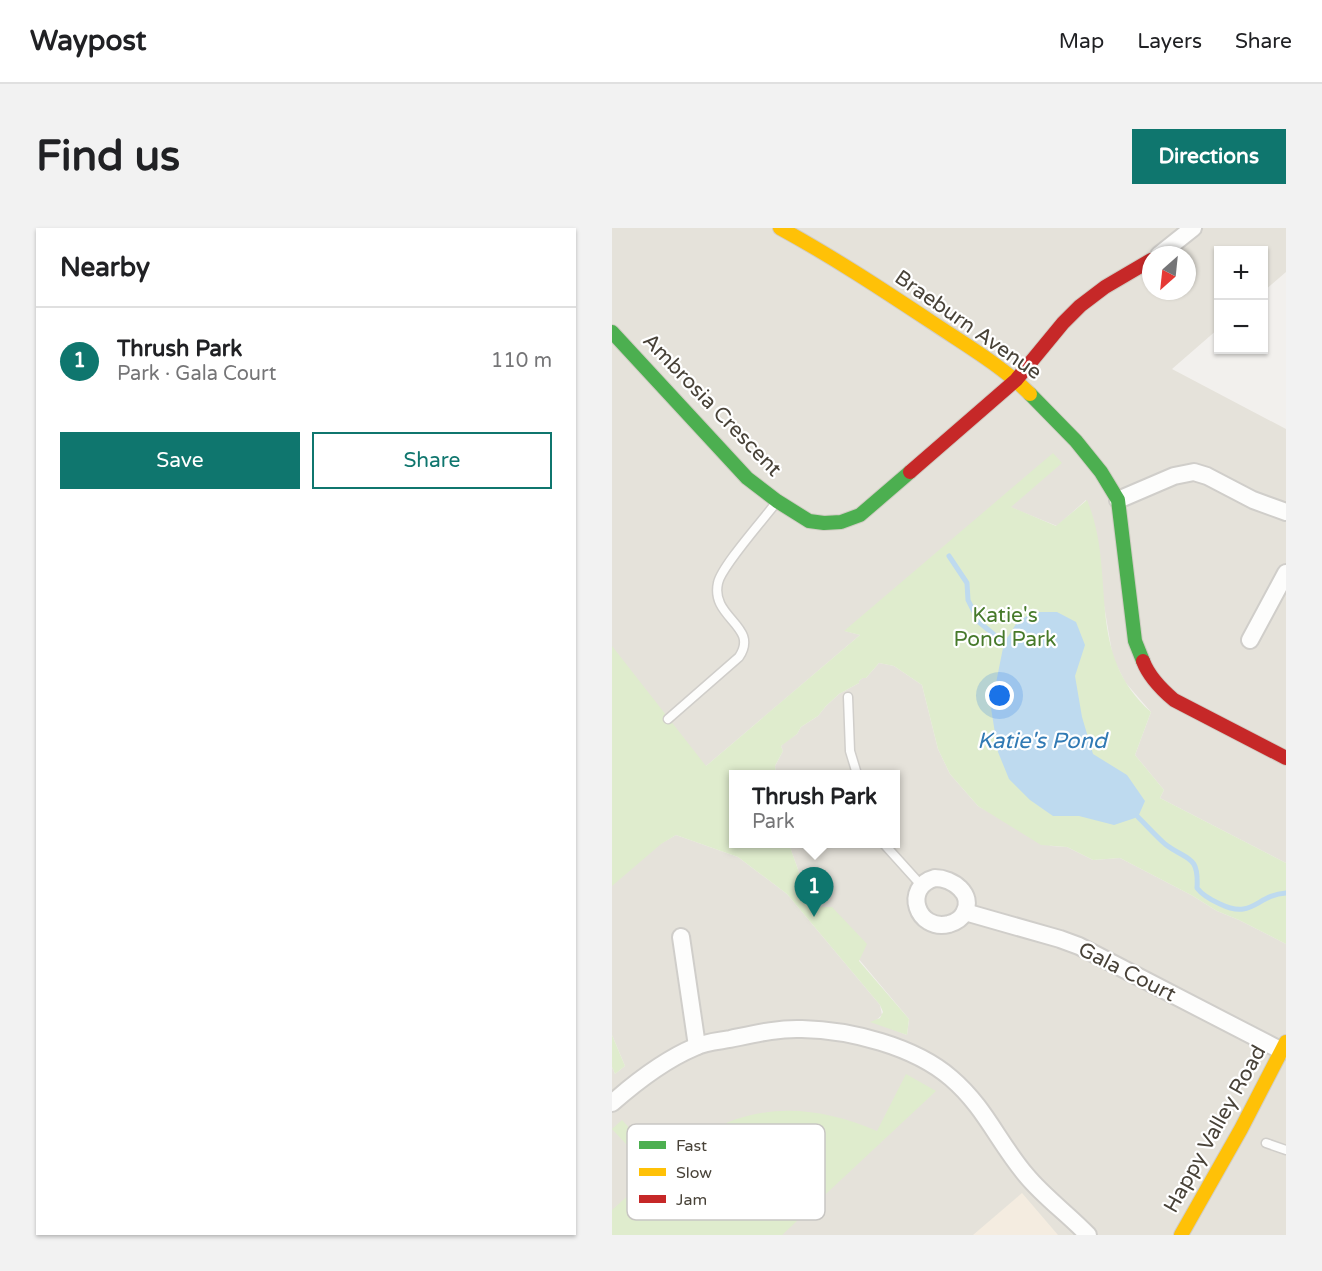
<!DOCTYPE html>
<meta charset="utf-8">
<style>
body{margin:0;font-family:"Varela Round",sans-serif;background:#f2f2f2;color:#202124}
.controls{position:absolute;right:18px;top:18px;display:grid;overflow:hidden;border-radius:0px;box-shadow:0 2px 4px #0004}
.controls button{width:54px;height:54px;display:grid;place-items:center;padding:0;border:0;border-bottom:2px solid #e0e0e0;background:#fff;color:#202124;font:30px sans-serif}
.compass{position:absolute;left:530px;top:18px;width:54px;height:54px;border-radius:50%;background:#fff;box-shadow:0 2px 4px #0004;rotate:207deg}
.you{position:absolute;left:388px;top:468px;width:21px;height:21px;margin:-15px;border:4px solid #fff;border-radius:50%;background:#1a73e8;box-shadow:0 0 0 9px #1a73e833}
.badge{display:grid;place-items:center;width:39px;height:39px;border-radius:50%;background:#0f766e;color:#fff;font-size:20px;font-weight:700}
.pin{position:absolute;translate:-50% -50px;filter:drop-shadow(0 2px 3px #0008)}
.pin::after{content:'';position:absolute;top:32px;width:21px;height:18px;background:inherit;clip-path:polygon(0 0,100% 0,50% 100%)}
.popup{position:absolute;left:117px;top:542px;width:171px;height:78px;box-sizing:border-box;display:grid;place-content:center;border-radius:0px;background:#fff;filter:drop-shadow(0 2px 4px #0005);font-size:20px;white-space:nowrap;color:#757577}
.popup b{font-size:22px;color:#202124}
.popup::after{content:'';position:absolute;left:50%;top:100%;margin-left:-12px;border:12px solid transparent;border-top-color:#fff}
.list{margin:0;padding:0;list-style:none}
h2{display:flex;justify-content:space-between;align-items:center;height:78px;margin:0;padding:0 24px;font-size:26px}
h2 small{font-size:20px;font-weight:400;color:#757577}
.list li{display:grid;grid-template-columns:39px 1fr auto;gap:18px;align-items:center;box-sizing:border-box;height:108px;padding:0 24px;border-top:2px solid #e0e0e0}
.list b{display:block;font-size:22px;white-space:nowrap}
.list p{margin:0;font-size:20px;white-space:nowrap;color:#757577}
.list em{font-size:20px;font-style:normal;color:#757577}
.actions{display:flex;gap:12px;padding:18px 24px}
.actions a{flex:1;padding:14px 0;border:2px solid #0f766e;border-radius:0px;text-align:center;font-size:21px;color:#0f766e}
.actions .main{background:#0f766e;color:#fff}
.map{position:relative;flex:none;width:674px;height:1007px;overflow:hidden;border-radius:0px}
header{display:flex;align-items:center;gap:36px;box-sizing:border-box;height:84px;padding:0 30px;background:#fff;border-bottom:2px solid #e0e0e0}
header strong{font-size:28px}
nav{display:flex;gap:33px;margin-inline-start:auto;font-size:21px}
.intro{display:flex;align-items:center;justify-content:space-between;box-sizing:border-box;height:144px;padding:0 36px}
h1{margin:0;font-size:42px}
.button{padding:15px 27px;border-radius:0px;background:#0f766e;color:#fff;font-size:21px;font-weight:700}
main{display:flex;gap:36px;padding:0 36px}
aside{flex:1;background:#fff;border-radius:0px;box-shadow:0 2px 4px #0004}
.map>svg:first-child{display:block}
.residential{fill:#e5e2da;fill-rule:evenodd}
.commercial{fill:#f4ece0}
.green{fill:#dfeccd}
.water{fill:#bedaef}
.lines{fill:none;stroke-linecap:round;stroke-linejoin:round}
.stream{stroke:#bedaef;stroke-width:5}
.lane-casing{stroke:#d0ceca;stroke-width:11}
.street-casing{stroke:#d0ceca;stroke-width:20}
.fast-casing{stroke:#d1cdc4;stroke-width:16}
.slow-casing{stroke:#d1cdc4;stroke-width:16}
.jam-casing{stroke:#d1cdc4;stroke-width:16}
.lane{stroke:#fdfdfc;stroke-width:8}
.street{stroke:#fdfdfc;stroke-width:16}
.fast{stroke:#4caf50;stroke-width:14}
.slow{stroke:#ffc107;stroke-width:14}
.jam{stroke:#c62828;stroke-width:14}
.labels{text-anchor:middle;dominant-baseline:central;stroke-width:4.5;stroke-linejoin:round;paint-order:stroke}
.street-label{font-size:21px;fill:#484238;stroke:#fff}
.park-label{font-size:21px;fill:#477a2b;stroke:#fff}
.water-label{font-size:22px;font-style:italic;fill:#317ab4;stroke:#fff}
.key{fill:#fff;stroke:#c8c6c3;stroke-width:1.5}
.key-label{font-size:16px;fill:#484238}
</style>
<header>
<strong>Waypost</strong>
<nav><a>Map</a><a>Layers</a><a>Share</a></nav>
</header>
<div class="intro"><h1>Find us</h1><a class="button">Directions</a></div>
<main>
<aside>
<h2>Nearby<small></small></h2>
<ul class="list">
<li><span class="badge">1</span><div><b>Thrush Park</b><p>Park · Gala Court</p></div><em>110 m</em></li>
</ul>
<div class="actions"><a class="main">Save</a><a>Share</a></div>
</aside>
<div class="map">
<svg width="674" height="1007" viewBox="0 0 674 1007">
<rect width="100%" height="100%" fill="#f2f0ed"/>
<g class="residential">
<path d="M0 0H674V44L652 63V22H606V101L560 141 674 201V635L548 570 552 562 523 527 539 484 513 454 501 430 474 272 445 298 398 279 449 235 441 226 233 403 248 407 87 544 0 430ZM539 27H575V63H539Z"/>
<path d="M267 435 282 438 310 457 326 521 338 546 366 578 439 618 455 619 481 632 508 630 581 668 605 683 627 692 674 716V1007H0V839L3 846 13 838 0 807V652L8 639 64 607 126 629 175 666 268 777 270 787 262 794 295 807 297 791 204 680 189 650 177 616H283V546H164L163 538 171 523 169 518 173 514 185 506 189 499 206 488 214 478 227 466 247 455V453L252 449 254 450Z"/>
</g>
<path class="commercial" d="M410 965 446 1007H361Z"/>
<g class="green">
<path d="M441 225 450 235 399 279 444 298 475 272C506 346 471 423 539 484L523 527 552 562 548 570 674 635V716L627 692 605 683 581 668 508 630 481 632 455 619 429 617 366 578 338 546 326 521 310 457 282 438 267 435 254 450H251L247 453V455L227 466 214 478 206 488 189 499 185 506 169 518 171 523 163 538 164 546H121V616H177L189 650 204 679H220L255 716 247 733 297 791 295 807 258 794 268 790 271 784 268 777 175 666 126 629 64 607 49 616 0 658V418L94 538 248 407 232 403Z"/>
<path d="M0 807 13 838 3 846 0 839Z"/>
<path d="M294 846 324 863 170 1007H0V982L41 945 0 901 10 892 51 937C65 925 79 913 96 904 151 873 209 879 265 903Z"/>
</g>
<path class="water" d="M420 384H445L464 394 473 417 463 448 470 489 481 526 515 547 533 573 526 589 502 597 467 588H441L418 572 397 551 386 524 379 480 392 415 404 396Z"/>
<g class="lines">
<g class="stream">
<path d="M337 328 355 355 356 372 367 394 392 415"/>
<path d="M526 589C535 598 544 608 553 616 575 633 587 626 585 660 591 668 599 672 608 676 641 692 644 667 674 665"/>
</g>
<g class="lane-casing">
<g id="lane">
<path d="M236 469 238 523 245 546"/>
<path d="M56 491 127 429C148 398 98 390 106 355 109 339 151 292 163 276"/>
<path d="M272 616 309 657"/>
<path d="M654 915 674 922"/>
</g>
</g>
<g class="street-casing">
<g id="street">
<path d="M547 27 581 0"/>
<path d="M506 272 562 248 582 244 595 248 641 272 674 284"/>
<path d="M638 412 674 345"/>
<path d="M323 650C340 650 363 666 352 685 349 691 344 694 337 696 305 704 290 659 323 650Z"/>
<path d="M353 684 448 711 467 718 670 823"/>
<path d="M69 709 85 818"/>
<path d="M0 875C25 853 52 832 83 819 93 814 107 813 118 811 142 806 166 800 190 801 238 802 302 818 339 850 373 879 386 914 414 947 432 969 456 986 476 1007"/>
</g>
</g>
<g class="fast-casing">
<g id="fast">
<path d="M0 104 135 250 165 273 197 293 212 295 229 294 248 287 298 244"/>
<path d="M418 166 464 213 489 244 506 272 523 413 531 433"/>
</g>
</g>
<g class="slow-casing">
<g id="slow">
<path d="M168 0C221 29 271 62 321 95 354 117 390 138 418 166"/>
<path d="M569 1007 629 901 674 814"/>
</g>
</g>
<g class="jam-casing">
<g id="jam">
<path d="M298 244 404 152 451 95 468 78 493 59 539 32"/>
<path d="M531 433C537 449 549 461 562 472L674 530"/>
</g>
</g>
<use href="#lane" class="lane"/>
<use href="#street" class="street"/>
<use href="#fast" class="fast"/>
<use href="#slow" class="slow"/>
<use href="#jam" class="jam"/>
</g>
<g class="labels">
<g class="street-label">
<text transform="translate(356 97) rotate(35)">Braeburn Avenue</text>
<text transform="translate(100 177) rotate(46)">Ambrosia Crescent</text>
<text transform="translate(515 744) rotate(27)">Gala Court</text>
<text transform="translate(603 901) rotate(-61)">Happy Valley Road</text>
</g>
<g class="park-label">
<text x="393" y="387">Katie's<tspan x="393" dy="24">Pond Park</tspan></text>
</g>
<g class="water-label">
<text x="430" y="513">Katie's Pond</text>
</g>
</g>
<rect x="15" y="896" width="198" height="96" rx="9" class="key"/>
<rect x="27" y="913" width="27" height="8" fill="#4caf50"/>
<rect x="27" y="940" width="27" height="8" fill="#ffc107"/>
<rect x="27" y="967" width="27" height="8" fill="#c62828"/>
<g class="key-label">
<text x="64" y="923">Fast</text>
<text x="64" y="950">Slow</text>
<text x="64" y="977">Jam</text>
</g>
</svg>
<div class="controls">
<button>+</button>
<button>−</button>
</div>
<svg class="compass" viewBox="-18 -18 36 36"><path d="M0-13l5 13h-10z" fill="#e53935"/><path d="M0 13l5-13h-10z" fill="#757577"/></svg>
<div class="you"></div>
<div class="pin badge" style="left:202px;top:689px">1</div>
<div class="popup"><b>Thrush Park</b>Park</div>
</div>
</main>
